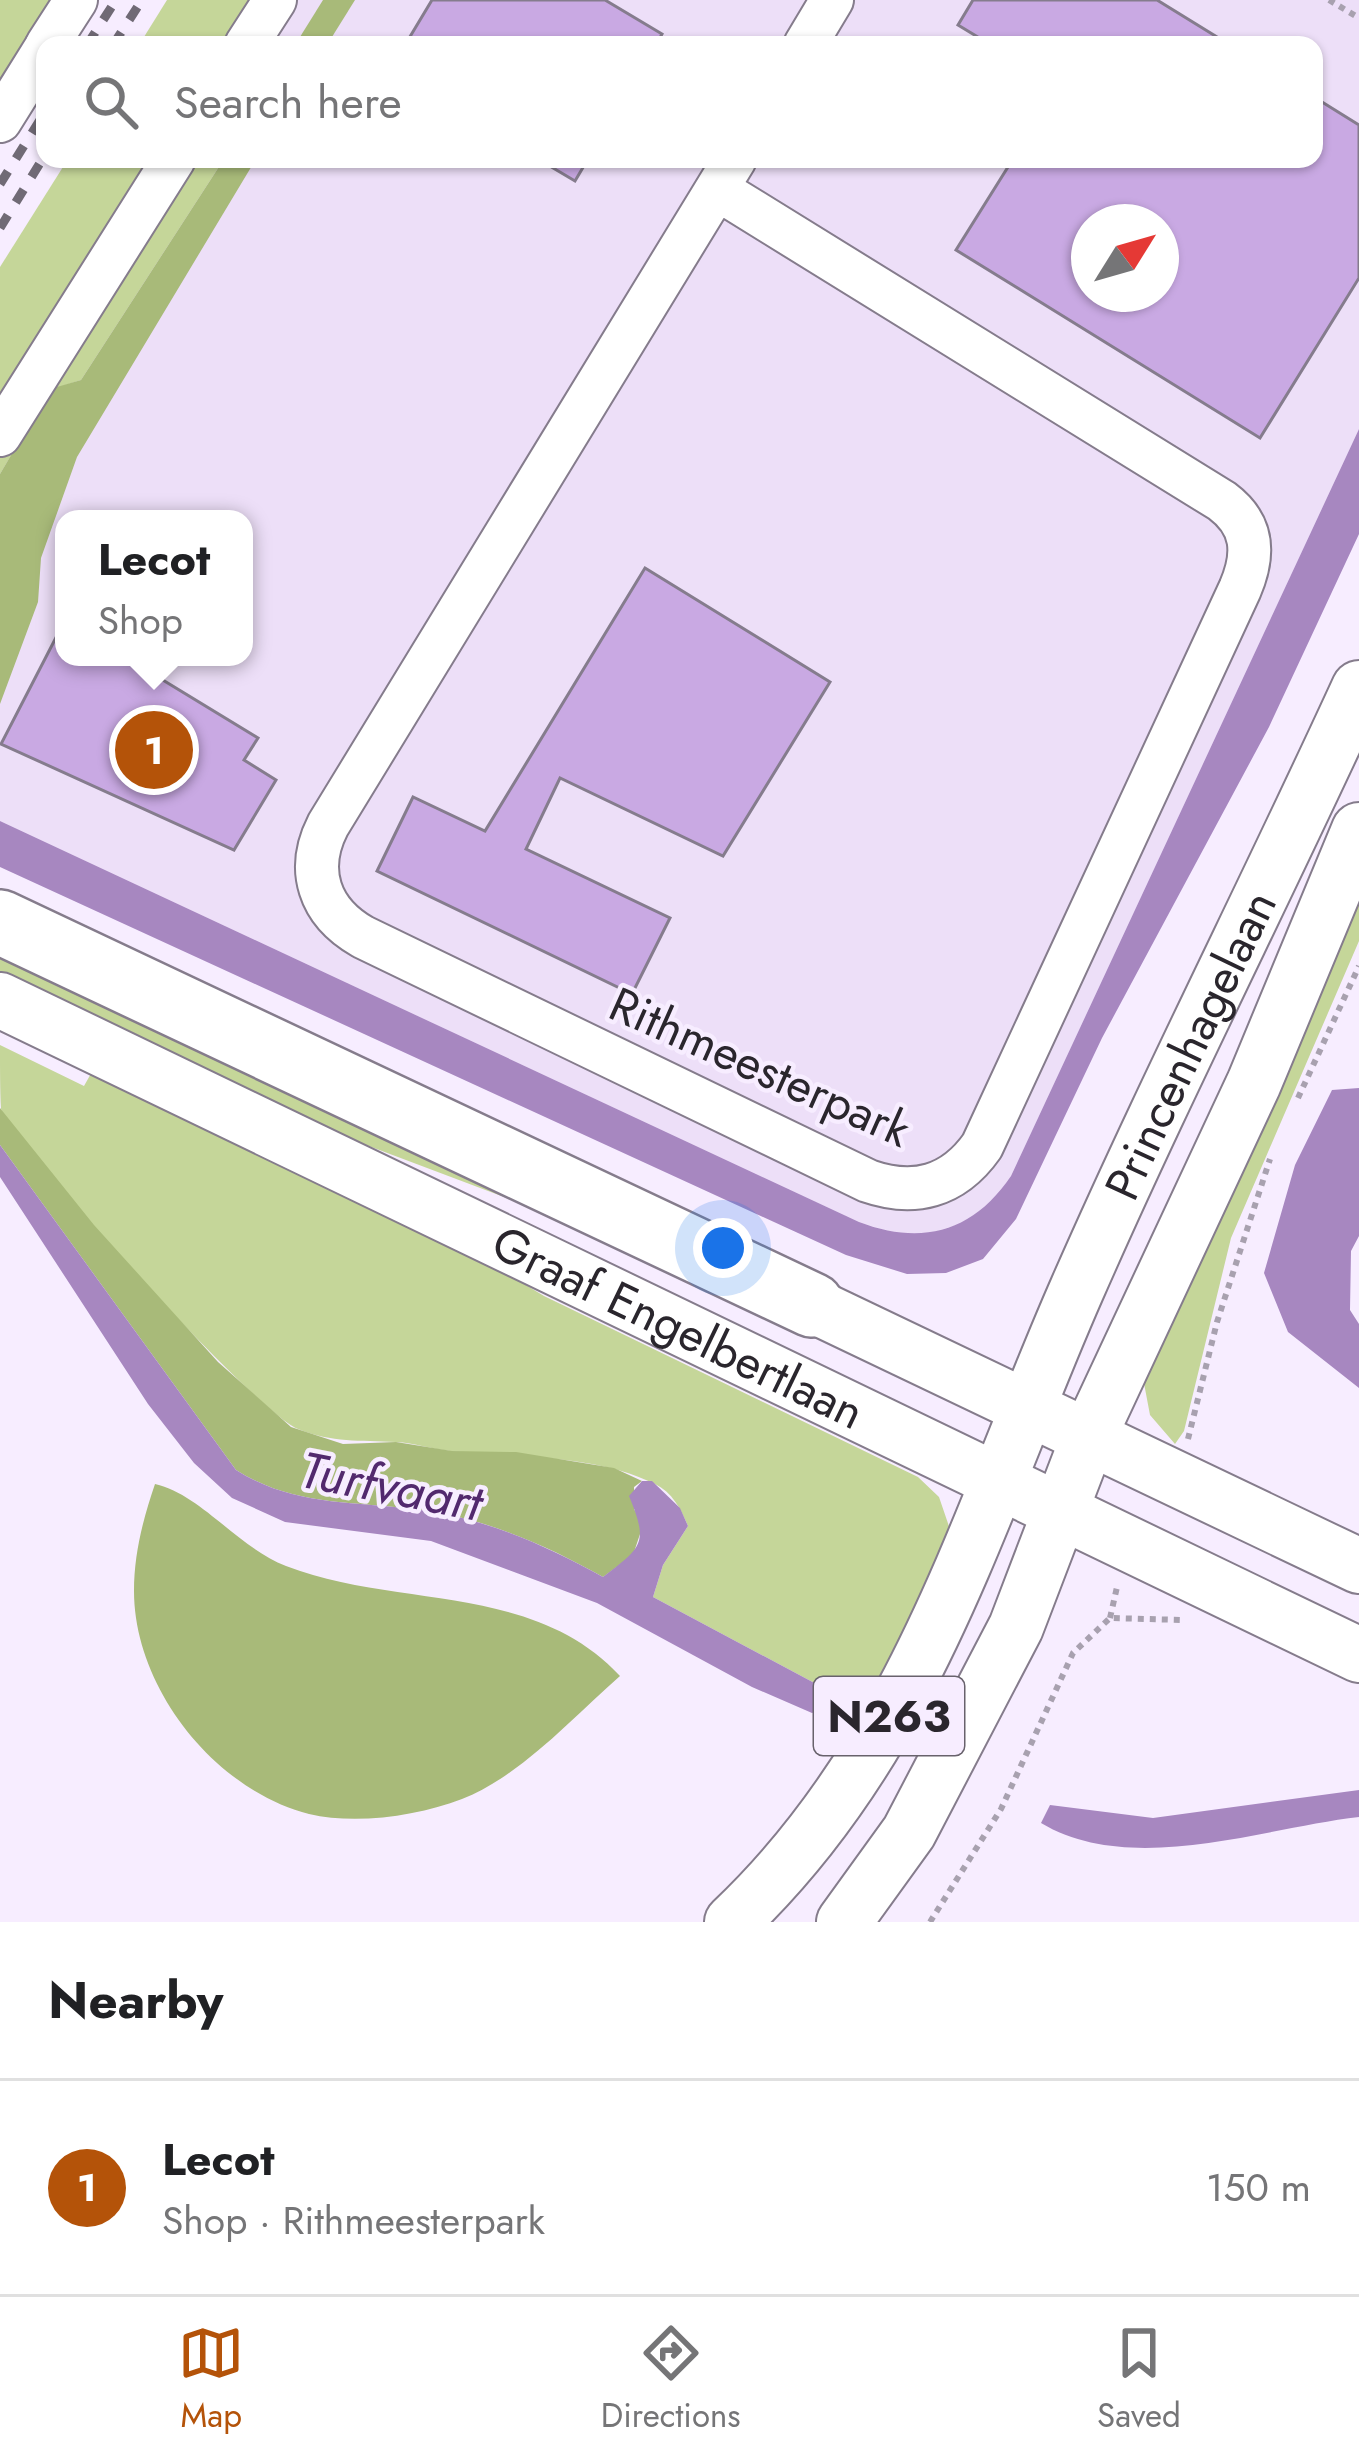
<!DOCTYPE html>
<meta charset="utf-8">
<style>
body{margin:0;font-family:Jost,sans-serif;background:#f6f6f6;color:#202124}
.compass{position:absolute;left:1071px;top:204px;width:108px;height:108px;border-radius:50%;background:#fff;box-shadow:0 3px 9px #0004;rotate:53deg}
.you{position:absolute;left:723px;top:1248px;width:42px;height:42px;margin:-30px;border:9px solid #fff;border-radius:50%;background:#1a73e8;box-shadow:0 0 0 18px #1a73e833}
.badge{display:grid;place-items:center;width:78px;height:78px;border-radius:50%;background:#b45309;color:#fff;font-size:39px;font-weight:700}
.pin{position:absolute;translate:-50% -50%;border:6px solid #fff;box-shadow:0 3px 12px #0006}
.popup{position:absolute;left:55px;top:510px;width:198px;height:156px;box-sizing:border-box;display:grid;place-content:center;border-radius:24px;background:#fff;filter:drop-shadow(0 3px 9px #0005);font-size:39px;white-space:nowrap;color:#757577}
.popup b{font-size:45px;color:#202124}
.popup::after{content:'';position:absolute;left:50%;top:100%;margin-left:-24px;border:24px solid transparent;border-top-color:#fff}
.list{margin:0;padding:0;list-style:none}
h2{display:flex;justify-content:space-between;align-items:center;height:156px;margin:0;padding:0 48px;font-size:51px}
h2 small{font-size:39px;font-weight:400;color:#757577}
.list li{display:grid;grid-template-columns:78px 1fr auto;gap:36px;align-items:center;box-sizing:border-box;height:216px;padding:0 48px;border-top:3px solid #e0e0e0}
.list b{display:block;font-size:45px;white-space:nowrap}
.list p{margin:0;font-size:39px;white-space:nowrap;color:#757577}
.list em{font-size:39px;font-style:normal;color:#757577}
.icon{flex:none;width:66px;height:66px;fill:none;stroke:currentColor;stroke-width:2;stroke-linecap:round;stroke-linejoin:round}
.map{position:relative;flex:none;width:1359px;height:1922px;overflow:hidden}
.search{position:absolute;background:#fff;box-shadow:0 3px 9px #0004;left:36px;right:36px;top:36px;height:132px;display:flex;align-items:center;gap:30px;box-sizing:border-box;padding:0 42px;border-radius:24px;color:#757577;font-size:45px}
.sheet{height:372px;background:#fff}
nav{display:flex;justify-content:space-around;align-items:center;box-sizing:border-box;height:168px;border-top:3px solid #e0e0e0;background:#fff;font-size:33px;color:#757577}
nav a{display:grid;justify-items:center;gap:6px}
nav .on{color:#b45309}
.map>svg:first-child{display:block}
.built{fill:#eddff8;fill-rule:evenodd}
.green{fill:#c5d699}
.forest{fill:#a8ba79}
.water{fill:#a787c0}
.building{fill:#c9a9e3;stroke:#857c8d;stroke-width:3;fill-rule:evenodd}
.lines{fill:none;stroke-linecap:round;stroke-linejoin:round}
.minor-casing{stroke:#857c8c;stroke-width:46}
.major-casing{stroke:#857c8c;stroke-width:58}
.highway-casing{stroke:#857c8c;stroke-width:68}
.path{stroke:#a8a1af;stroke-width:6;stroke-dasharray:6 6;stroke-linecap:butt}
.minor{stroke:#fff;stroke-width:42}
.major{stroke:#fff;stroke-width:54}
.highway{stroke:#fff;stroke-width:63}
.rail{stroke:#706a75;stroke-width:9;stroke-dasharray:15 15;stroke-linecap:butt}
.labels{text-anchor:middle;dominant-baseline:central;stroke-width:9;stroke-linejoin:round;paint-order:stroke}
.shield{fill:#f7edff;stroke:#68626c;stroke-width:3}
.shield-label{font-size:45px;font-weight:bold;fill:#2a262d}
.street-label{font-size:48px;fill:#2a262d;stroke:#f7edff}
.water-label{font-size:51px;font-style:italic;fill:#52296e;stroke:#f7edff}
</style>
<div class="map">
<svg width="1359" height="1922" viewBox="0 0 1359 1922">
<rect width="100%" height="100%" fill="#f7edff"/>
<path class="built" d="M285 0H1359V429L1011 1176 998 1196 965 1222 923 1236H902L859 1222 0 821V449L184 159H1314V45H256ZM1089 222H1161V294H1089ZM64 519H244V657H64Z"/>
<g class="green">
<path d="M0 0H67L0 108Z"/>
<path d="M167 0H266L238 45H139Z"/>
<path d="M68 159H166L0 422V267Z"/>
<path d="M181 159H224L81 380 50 390 0 474V446Z"/>
<path d="M1359 887V941L1231 1238 1184 1431 1175 1444 1150 1415 1143 1378Z"/>
<path d="M0 949 584 1227 268 1108 0 981Z"/>
<path d="M0 1045 84 1086 93 1070 412 1216 544 1296 918 1477 939 1497 953 1538 867 1719 820 1686 653 1597 663 1565 688 1526C681 1509 672 1492 655 1484 594 1454 517 1458 450 1451 432 1449 414 1443 396 1442 359 1440 333 1443 298 1429 259 1415 16 1149 1 1109 0 1092 0 1063 0 1045Z"/>
</g>
<g class="forest">
<path d="M323 0H355L327 45H295Z"/>
<path d="M224 159H256L77 457 41 558 38 602 0 704V474L50 389 81 380Z"/>
<path d="M0 1108 94 1225 218 1362 291 1427 343 1444 396 1442 452 1451 516 1452 614 1468 642 1481 634 1487V1509L643 1525 633 1555 603 1577C545 1544 479 1516 413 1509 349 1501 293 1506 236 1470L0 1145Z"/>
<path d="M155 1484C202 1495 237 1547 286 1566 397 1609 533 1582 620 1676 573 1717 521 1776 462 1799 418 1816 356 1825 309 1814 215 1790 134 1688 134 1591 134 1554 143 1519 155 1484Z"/>
</g>
<g class="water">
<path d="M1359 429V534L1269 727 1102 1038 1016 1219 983 1259 946 1273 907 1274 846 1255 0 867V821L859 1222C922 1246 973 1232 1011 1176Z"/>
<path d="M1359 1088V1236L1351 1251 1350 1310 1359 1324V1388L1288 1332 1264 1273 1295 1165 1332 1090Z"/>
<path d="M0 1145 236 1470C293 1506 349 1501 413 1509 480 1516 545 1545 603 1577 642 1547 649 1544 629 1496L642 1481H652L680 1508 688 1526 663 1565 653 1597 820 1686 828 1696 823 1709 812 1713 752 1687 597 1603 431 1541 285 1522 232 1498 194 1463 148 1404 0 1177Z"/>
<path d="M1359 1790V1817C1262 1828 1132 1877 1041 1823L1050 1805 1153 1818Z"/>
</g>
<g class="building">
<path d="M432 0H605L662 34 656 45H405Z"/>
<path d="M973 0H1157L1230 45H991L958 25Z"/>
<path d="M1314 97 1359 125V278L1260 438 956 250 1013 159H1314ZM1089 222H1161V294H1089Z"/>
<path d="M538 159H588L575 181Z"/>
<path d="M645 568 830 682 723 856 560 778 526 849 670 918 632 994 377 871 413 797 485 831Z"/>
<path d="M64 622V657H125L258 738 244 760 276 780 234 850 1 744Z"/>
</g>
<g class="lines">
<g class="minor-casing">
<g id="minor">
<path d="M47 45 76 0"/>
<path d="M246 45 275 0"/>
<path d="M805 45 832 0"/>
<path d="M0 121 45 49"/>
<path d="M717 189 1222 501C1254 525 1255 554 1240 589L982 1146C953 1187 914 1197 868 1181L363 937C319 912 305 870 328 825L735 159"/>
<path d="M0 435 174 159"/>
</g>
</g>
<g class="major-casing">
<g id="major">
<path id="s1" d="M0 1000 1359 1655"/>
<path d="M812 1305 1359 1566"/>
<path id="s2" d="M732 1922C918 1746 978 1514 1077 1289 1166 1086 1267 889 1359 688"/>
<path d="M844 1922 909 1832 1016 1627 1089 1436 1254 1083 1359 830"/>
</g>
</g>
<g class="highway-casing">
<path id="highway" d="M0 922 812 1305"/>
</g>
<g class="path">
<path d="M1329 0 1359 18"/>
<path d="M1298 1098 1359 966"/>
<path d="M1188 1439 1217 1322 1270 1159"/>
<path d="M1110 1618 1117 1587"/>
<path d="M930 1922 1001 1809 1073 1653 1110 1618 1182 1620"/>
</g>
<use href="#minor" class="minor"/>
<use href="#major" class="major"/>
<use href="#highway" class="highway"/>
<g class="rail">
<path d="M87 45 116 0"/>
<path d="M113 45 142 0"/>
<path d="M0 184 45 112"/>
<path d="M0 228 45 155"/>
</g>
</g>
<g class="labels">
<rect class="shield" x="814" y="1677" width="150" height="78" rx="9"/>
<g class="shield-label">
<text x="889" y="1716">N263</text>
</g>
<g class="street-label">
<text stroke="none"><textPath href="#s2" startOffset="996">Princenhagelaan</textPath></text>
<text transform="translate(760 1067) rotate(24)">Rithmeesterpark</text>
<text stroke="none"><textPath href="#s1" startOffset="753">Graaf Engelbertlaan</textPath></text>
</g>
<g class="water-label">
<text transform="translate(391 1486) rotate(11)">Turfvaart</text>
</g>
</g>
</svg>
<svg class="compass" viewBox="-18 -18 36 36"><path d="M0-13l5 13h-10z" fill="#e53935"/><path d="M0 13l5-13h-10z" fill="#757577"/></svg>
<div class="you"></div>
<div class="pin badge" style="left:154px;top:750px">1</div>
<div class="popup"><b>Lecot</b>Shop</div>
<div class="search"><svg class="icon" aria-label="search" viewBox="0 0 24 24"><circle cx="10" cy="10" r="6"/><path d="M15 15l6 6"/></svg>Search here</div>
</div>
<section class="sheet">
<h2>Nearby<small></small></h2>
<ul class="list">
<li><span class="badge">1</span><div><b>Lecot</b><p>Shop · Rithmeesterpark</p></div><em>150 m</em></li>
</ul>
</section>
<nav>
<a class="on"><svg class="icon" aria-label="map" viewBox="0 0 24 24"><path d="M3 6l6-2 6 2 6-2v14l-6 2-6-2-6 2zM9 4v14M15 6v14"/></svg>Map</a>
<a><svg class="icon" aria-label="directions" viewBox="0 0 24 24"><path d="M12 3l9 9-9 9-9-9zM9 14v-3h6M13 9l2 2-2 2"/></svg>Directions</a>
<a><svg class="icon" aria-label="saved" viewBox="0 0 24 24"><path d="M7 4h10v16l-5-4-5 4z"/></svg>Saved</a>
</nav>
